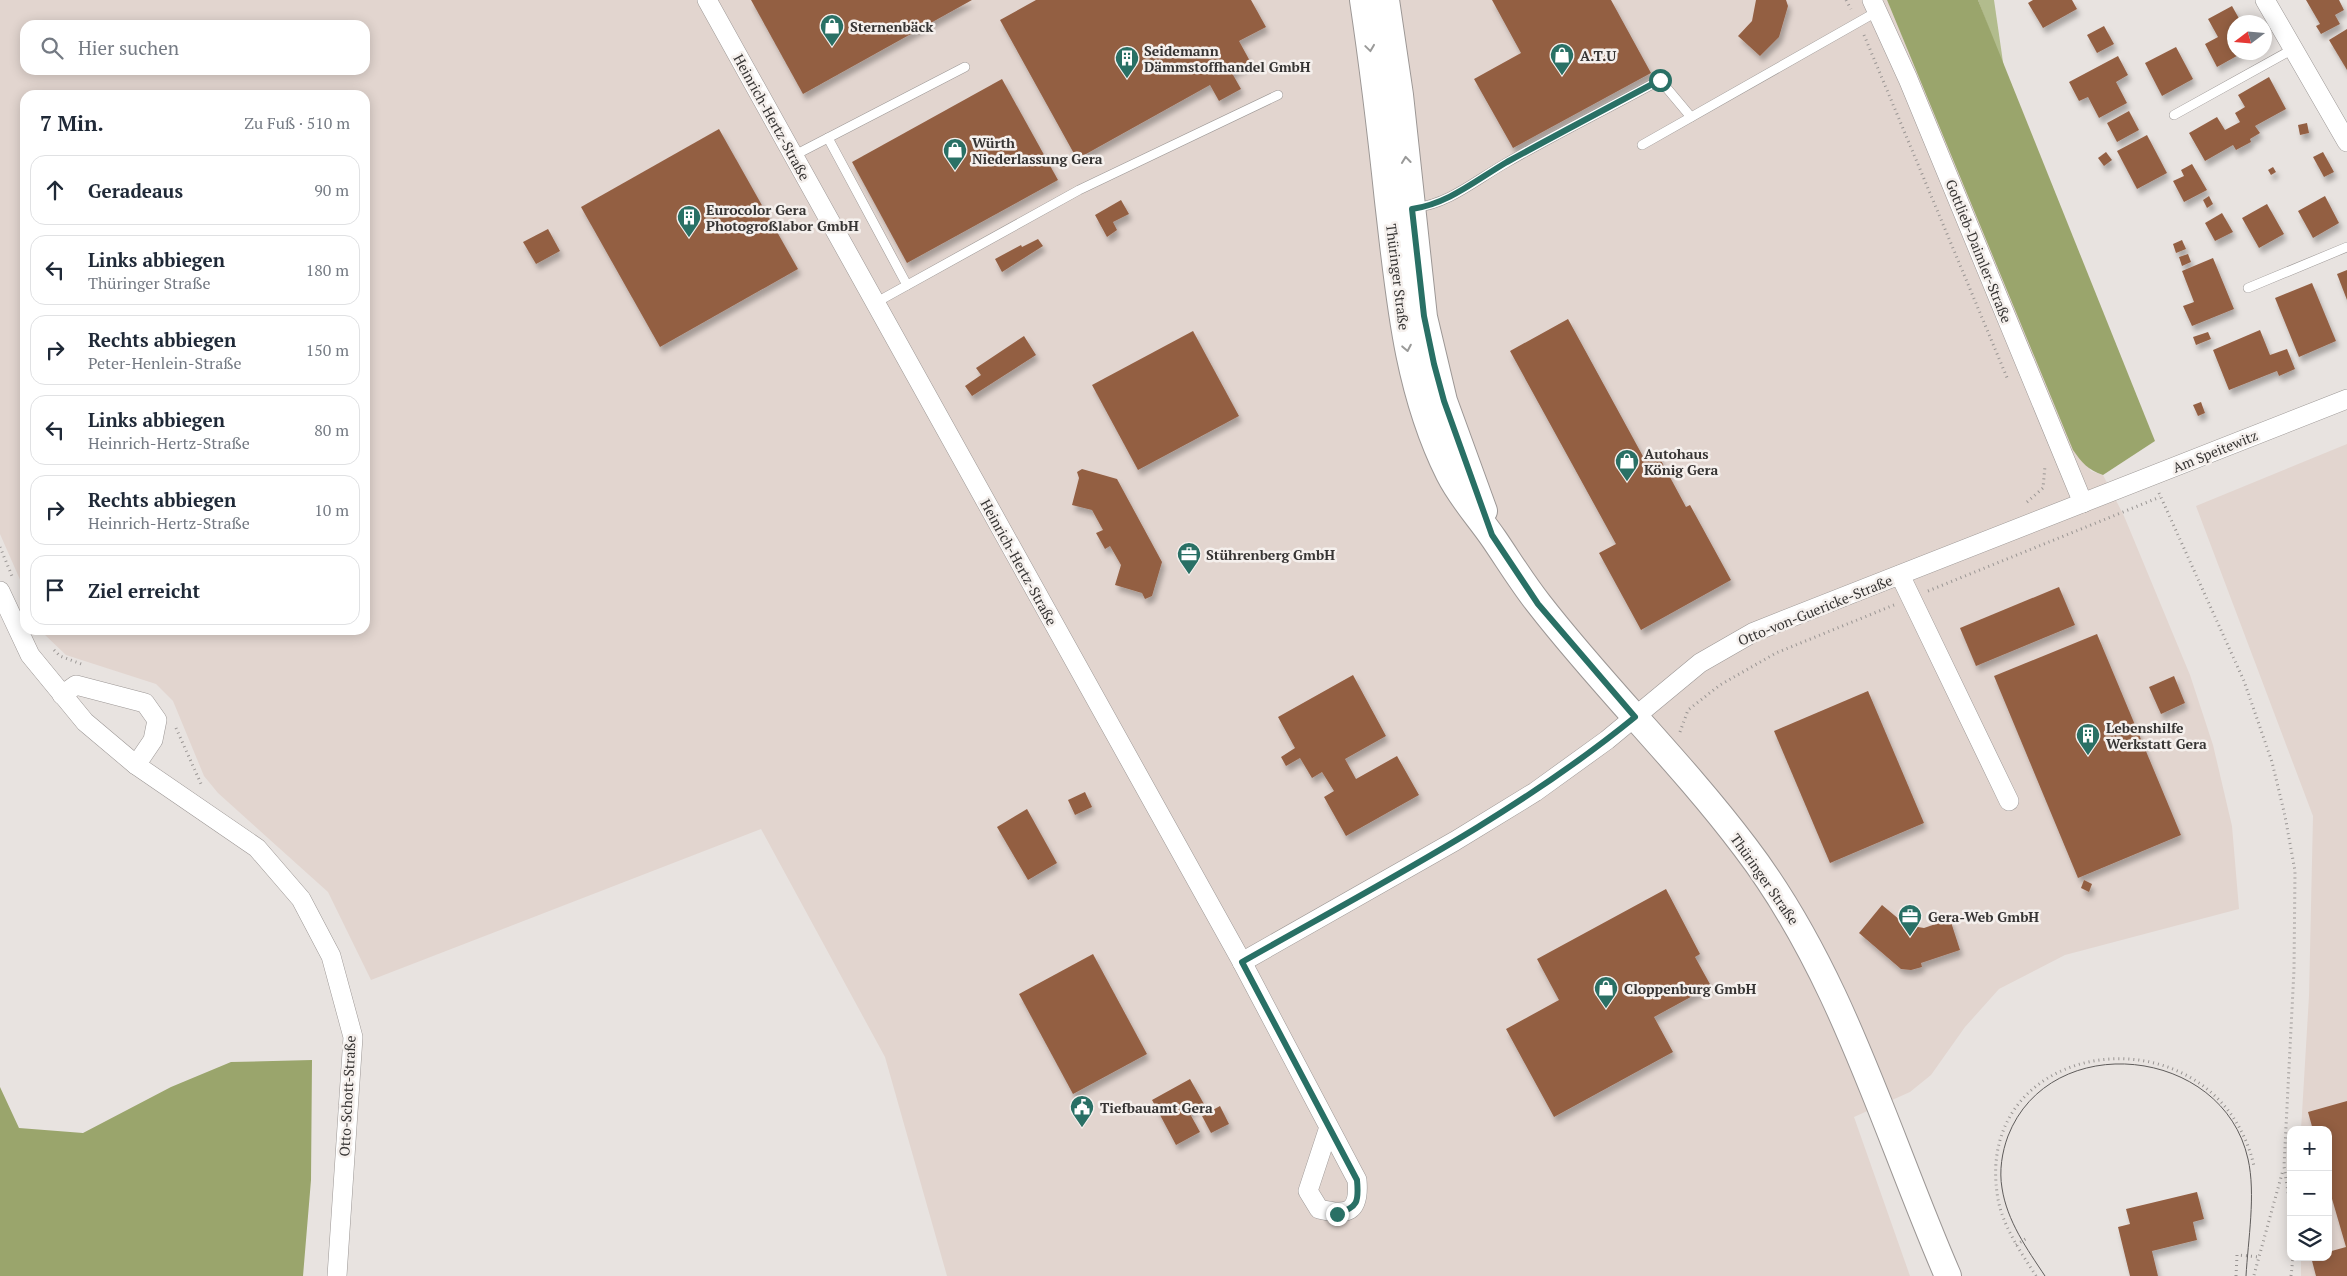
<!DOCTYPE html>
<html lang="de">
<meta charset="utf-8">
<style>
body{margin:0;font-family:"PT Serif",serif;background:#f2f2f3;color:#1f2937}
.controls{position:absolute;right:15px;bottom:15px;display:grid;overflow:hidden;border-radius:10px;box-shadow:0 2px 12px #0003}
.controls button{width:45px;height:45px;display:grid;place-items:center;padding:0;border:0;border-bottom:1px solid #e0e1e3;background:#fff;color:#1f2937;font:25px sans-serif}
.compass{position:absolute;left:2227px;top:15px;width:45px;height:45px;border-radius:50%;background:#fff;box-shadow:0 2px 12px #0003;rotate:254deg}
.stop{position:absolute;width:15px;height:15px;margin:-11px;border:4px solid #297065;border-radius:50%;background:#fff}
.stop.end{background:#297065;border-color:#fff;box-shadow:0 1px 5px #0008}
.list{margin:0;padding:0;list-style:none}
h2{display:flex;justify-content:space-between;align-items:center;height:65px;margin:0;padding:0 20px;font-size:21px}
h2 small{font-size:16px;font-weight:400;color:#747a83}
.list li{display:grid;grid-template-columns:32px 1fr auto;gap:15px;align-items:center;box-sizing:border-box;height:70px;margin:0 10px 10px;padding:0 10px;border:1px solid #e0e1e3;border-radius:15px}
.list b{display:block;font-size:19px;white-space:nowrap}
.list p{margin:0;font-size:16px;white-space:nowrap;color:#747a83}
.list em{font-size:16px;font-style:normal;color:#747a83}
.icon{flex:none;width:28px;height:28px;fill:none;stroke:currentColor;stroke-width:2;stroke-linecap:round;stroke-linejoin:round}
.map{position:relative;flex:none;width:2347px;height:1276px;overflow:hidden}
.search{position:absolute;background:#fff;box-shadow:0 2px 12px #0003;left:20px;top:20px;width:350px;height:55px;display:flex;align-items:center;gap:12px;box-sizing:border-box;padding:0 18px;border-radius:15px;color:#747a83;font-size:19px}
.panel{position:absolute;background:#fff;box-shadow:0 2px 12px #0003;left:20px;top:90px;width:350px;height:545px;border-radius:15px}
.map>svg:first-child{display:block}
.built{fill:#e2d5cf;fill-rule:evenodd}
.green{fill:#b2bc8d}
.forest{fill:#9aa56c}
.building{fill:#935f43;filter:url(#shadow)}
.lines{fill:none;stroke-linecap:round;stroke-linejoin:round}
.lane-casing{stroke:#9c9795;stroke-width:10}
.street-casing{stroke:#9c9795;stroke-width:20}
.secondary-casing{stroke:#9c9795;stroke-width:28}
.path{stroke:#999593;stroke-width:3;stroke-dasharray:1 4;stroke-linecap:butt}
.lane{stroke:#fff;stroke-width:9}
.street{stroke:#fff;stroke-width:19}
.secondary{stroke:#fff;stroke-width:26}
.tram{stroke:#5f5c5b;stroke-width:1}
.oneway{stroke:#9a9a99}
.route{stroke:#297065;stroke-width:6}
.labels{text-anchor:middle;dominant-baseline:central;stroke-width:5;stroke-linejoin:round;paint-order:stroke}
.poi-label{font-size:14px;font-weight:bold;fill:#363433;stroke:#f5f0ed;text-anchor:start}
.street-label{font-size:14px;fill:#363433;stroke:#f5f0ed}
</style>
<div class="map">
<svg width="2347" height="1276" viewBox="0 0 2347 1276">
<defs>
<filter id="shadow"><feDropShadow dx="3" dy="5.5" stdDeviation="2.5" flood-color="#0004"/></filter>
</defs>
<rect width="100%" height="100%" fill="#e8e3e0"/>
<g class="built">
<path d="M0 0H1887L2064 428 2091 471 2103 475 2124 516 2190 675 2213 745 2232 826 2239 909 2065 955 1999 989 1965 1027 1931 1075 1910 1092 1854 1117 1910 1276H947L885 1057 761 829 371 980 328 892 218 793 204 776 173 701 156 684 66 655 44 634 42 630H365V95H25V591L0 534ZM25 25H365V70H25Z"/>
<path d="M2347 444V1276H2301V1257H2328V1130H2301L2309 996 2313 816 2196 506Z"/>
</g>
<path class="green" d="M1978 0H1994L2004 69Z"/>
<g class="forest">
<path d="M1887 0H1978L2155 441 2103 475C2088 470 2082 463 2073 450Z"/>
<path d="M312 1060 311 1180 303 1276H0V1087L19 1128 83 1133 171 1087 231 1062Z"/>
</g>
<g class="building">
<path d="M751 0H972L803 94Z"/>
<path d="M1036 0H1251L1266 27 1239 41 1251 63 1232 73 1241 89 1219 101 1210 85 1077 159 1000 20Z"/>
<path d="M1492 0H1611L1651 73 1513 148 1474 79 1521 53Z"/>
<path d="M1756 0H1786L1788 6 1779 37 1760 56 1738 36 1752 21Z"/>
<path d="M2033 0H2072L2077 9 2043 28 2028 3Z"/>
<path d="M2306 0H2339L2344 10 2335 15 2340 24 2321 34 2316 26 2320 24Z"/>
<path d="M2232 6 2241 22H2234V52H2244L2217 67 2205 44 2218 37 2208 19Z"/>
<path d="M2104 26 2114 44 2097 53 2087 35Z"/>
<path d="M2347 29V70L2329 40Z"/>
<path d="M2176 47 2193 79 2162 96 2145 63Z"/>
<path d="M2118 56 2128 75 2116 82 2127 103 2099 118 2088 97 2079 101 2069 82Z"/>
<path d="M2269 77 2286 109 2255 126 2260 133 2250 139 2251 142 2236 150 2233 145 2205 161 2189 133 2217 117 2225 130 2240 122 2235 113 2245 107 2238 95Z"/>
<path d="M1002 79 1058 180 907 263 852 162Z"/>
<path d="M2129 111 2139 130 2117 142 2107 123Z"/>
<path d="M2307 123 2309 133 2300 135 2298 125Z"/>
<path d="M719 129 798 269 660 347 581 207Z"/>
<path d="M2147 135 2167 173 2137 189 2117 151Z"/>
<path d="M2106 152 2112 160 2104 166 2098 158Z"/>
<path d="M2323 152 2334 172 2324 177 2313 157Z"/>
<path d="M2192 164 2207 190 2184 202 2173 181 2184 176 2181 170Z"/>
<path d="M2273 167 2276 172 2271 175 2268 170Z"/>
<path d="M2209 196 2213 204 2207 208 2203 200Z"/>
<path d="M2325 196 2339 223 2313 238 2298 211Z"/>
<path d="M1121 200 1129 214 1113 222 1117 230 1107 237 1095 215Z"/>
<path d="M2267 204 2284 234 2259 248 2242 218Z"/>
<path d="M2222 213 2233 232 2215 241 2205 223Z"/>
<path d="M548 229 560 251 536 264 523 242Z"/>
<path d="M1038 239 1043 246 1002 272 995 259 1021 245 1022 247Z"/>
<path d="M2182 240 2186 249 2176 253 2173 244Z"/>
<path d="M2188 254 2191 262 2182 266 2179 257Z"/>
<path d="M2213 258 2234 309 2192 326 2183 306 2194 302 2182 271Z"/>
<path d="M2347 270V300L2337 274Z"/>
<path d="M2312 283 2336 341 2299 357 2275 298Z"/>
<path d="M1568 319 1645 460 1657 453 1686 507 1690 505 1731 580 1641 630 1599 553 1616 544 1510 351Z"/>
<path d="M2260 330 2270 355 2287 349 2295 369 2279 376 2277 371 2229 390 2213 350Z"/>
<path d="M1193 331 1239 416 1138 470 1092 385Z"/>
<path d="M2208 332 2211 339 2196 345 2193 337Z"/>
<path d="M1024 336 1036 355 972 396 965 386 981 375 976 368Z"/>
<path d="M2201 402 2205 413 2198 416 2193 405Z"/>
<path d="M1082 469 1117 479 1162 562 1152 596 1145 599 1142 593 1115 585 1121 565 1110 546 1105 549 1096 533 1103 530 1092 510 1072 505 1079 478 1077 472Z"/>
<path d="M2059 587 2075 625 1976 666 1960 628Z"/>
<path d="M2097 634 2181 835 2078 878 1994 676Z"/>
<path d="M1353 675 1386 736 1345 759 1356 779 1397 756 1419 795 1346 836 1324 797 1334 791 1322 772 1312 778 1300 758 1286 766 1281 757 1295 748 1278 717Z"/>
<path d="M2174 676 2185 703 2161 714 2149 687Z"/>
<path d="M1868 691 1924 823 1830 863 1774 731Z"/>
<path d="M1085 792 1092 807 1075 815 1068 800Z"/>
<path d="M1027 809 1057 863 1028 880 997 827Z"/>
<path d="M2084 880 2092 884 2089 892 2081 888Z"/>
<path d="M1666 889 1700 954 1695 957 1711 986 1654 1017 1673 1052 1554 1117 1506 1029 1559 1000 1537 959Z"/>
<path d="M1882 905 1906 925 1924 928 1950 919 1960 950 1921 963 1922 967 1911 970 1901 969 1859 933Z"/>
<path d="M1093 954 1147 1054 1073 1094 1019 994Z"/>
<path d="M1190 1079 1204 1104 1189 1112 1200 1132 1176 1145 1152 1100Z"/>
<path d="M2347 1101V1276H2316L2311 1257H2328V1252L2346 1247 2328 1185V1130H2313L2308 1112Z"/>
<path d="M1220 1106 1229 1124 1211 1133 1202 1116Z"/>
<path d="M2197 1192 2204 1219 2193 1222 2197 1240 2152 1251 2158 1276H2130L2118 1227 2130 1224 2126 1209Z"/>
</g>
<g class="lines">
<g class="lane-casing">
<g id="lane">
<path d="M2174 115 2293 49"/>
<path d="M828 138 907 285"/>
<path d="M1642 145 1878 11"/>
<path d="M793 156 965 67"/>
<path d="M1414 208C1449 204 1476 180 1506 163 1556 134 1609 108 1660 80L1691 117"/>
<path d="M2248 288 2347 247"/>
<path d="M875 303 1079 190 1278 95"/>
</g>
</g>
<g class="street-casing">
<g id="street">
<path d="M707 0 1242 962 1357 1180C1360 1213 1347 1216 1319 1209L1308 1191 1329 1127"/>
<path d="M1872 0 1908 79 2083 503"/>
<path d="M2265 0 2347 142"/>
<path d="M1900 575 2009 801"/>
<path d="M0 591 30 655 85 722 136 765 257 848 301 899 331 956 353 1037 337 1276"/>
<path d="M62 695 76 685 145 703 157 720 153 740 136 765"/>
<path d="M1242 962 1455 841 1535 792 1607 740 1700 663 1754 632 2347 399"/>
</g>
</g>
<g class="secondary-casing">
<g id="secondary">
<path d="M1363 0C1373 67 1381 134 1388 201 1399 294 1406 388 1449 474 1461 498 1479 517 1494 539 1509 561 1523 584 1539 604 1604 688 1681 762 1745 847 1842 974 1885 1131 1948 1276"/>
<path d="M1386 0 1400 95 1424 317 1444 401 1484 511"/>
</g>
</g>
<g class="path">
<path d="M1846 0 1851 9"/>
<path d="M1864 35 2008 380"/>
<path d="M2159 493 2244 681 2272 762 2285 816 2295 871 2294 970 2284 1166 2291 1212"/>
<path d="M2027 502 2043 488 2045 466"/>
<path d="M0 547 12 576"/>
<path d="M1928 591 2160 497"/>
<path d="M54 650 60 656 84 665"/>
<path d="M176 728 202 786"/>
<path d="M1680 732 1688 710 1720 685 1776 653 1894 605"/>
<path d="M2016 1245 2027 1238"/>
<path d="M2254 1275 2283 1170"/>
<path d="M2036 1276C2021 1252 2003 1227 1998 1199 1969 1034 2216 1004 2254 1166"/>
<path d="M2236 1276 2237 1255 2260 1257"/>
<path d="M2291 1276 2293 1257"/>
</g>
<use href="#lane" class="lane"/>
<use href="#street" class="street"/>
<use href="#secondary" class="secondary"/>
<path class="tram" d="M2045 1276C2027 1249 2007 1221 2002 1188 1999 1171 2002 1152 2008 1136 2050 1028 2223 1046 2248 1159 2256 1194 2248 1240 2246 1276"/>
</g>
<defs><path id="oneway-chevron" d="M-2-3.5L2.5 0L-2 3.5" fill="none" stroke-width="1.6" stroke-linecap="round" stroke-linejoin="round" transform="scale(1.25)"/></defs>
<g class="oneway">
<use href="#oneway-chevron" transform="translate(1370 48) rotate(82)"/>
<use href="#oneway-chevron" transform="translate(1406 160) rotate(-96)"/>
<use href="#oneway-chevron" transform="translate(1407 348) rotate(79)"/>
</g>
<g class="lines">
<path class="route" d="M1337 1214C1358 1207 1359 1202 1357 1180L1242 962C1376 886 1515 815 1635 717L1538 604 1492 535 1444 401 1434 364 1424 316 1412 209C1448 204 1476 180 1507 162 1558 134 1609 107 1660 80"/>
</g>
<defs>
<g id="shop-pin" transform="scale(1.25)"><path d="M0 17L-7.5 6A9.5 9.5 0 1 1 7.5 6Z" fill="#297065" stroke="#f5f0ed"/><path d="M-5-2.5h2.3a2.7 3.5 0 0 1 5.4 0H5L5.5 6h-11ZM-1.5-2.5h3a1.5 2.3 0 0 0-3 0Z" fill="#fff"/></g>
<g id="building-pin" transform="scale(1.25)"><path d="M0 17L-7.5 6A9.5 9.5 0 1 1 7.5 6Z" fill="#297065" stroke="#f5f0ed"/><path d="M-4-6H4V6H1V3H-1V6H-4ZM-2.5-4.3h1.7v1.8h-1.7ZM.8-4.3h1.7v1.8H.8ZM-2.5-1h1.7V.8h-1.7ZM.8-1h1.7V.8H.8Z" fill="#fff"/></g>
<g id="office-pin" transform="scale(1.25)"><path d="M0 17L-7.5 6A9.5 9.5 0 1 1 7.5 6Z" fill="#297065" stroke="#f5f0ed"/><path d="M-6-3h4V-5.5h4V-3h4V5H-6ZM-1-4.5V-3h2v-1.5ZM-6 0V1H6V0Z" fill="#fff"/></g>
<g id="civic-pin" transform="scale(1.25)"><path d="M0 17L-7.5 6A9.5 9.5 0 1 1 7.5 6Z" fill="#297065" stroke="#f5f0ed"/><path d="M-.6-6.5H3V-4.5H.6V-3L4-1V1h2V6H-6V1h2V-1L-.6-3ZM-1.2 2.5V6h2.4V2.5Z" fill="#fff"/></g>
</defs>
<g fill-rule="evenodd">
<use href="#shop-pin" x="832" y="26"/>
<use href="#shop-pin" x="1562" y="55"/>
<use href="#building-pin" x="1127" y="58"/>
<use href="#shop-pin" x="955" y="150"/>
<use href="#building-pin" x="689" y="217"/>
<use href="#shop-pin" x="1627" y="461"/>
<use href="#office-pin" x="1189" y="554"/>
<use href="#building-pin" x="2088" y="735"/>
<use href="#office-pin" x="1910" y="916"/>
<use href="#shop-pin" x="1606" y="988"/>
<use href="#civic-pin" x="1082" y="1107"/>
</g>
<g class="labels">
<g class="poi-label">
<text x="850" y="26">Sternenbäck</text>
<text x="1144" y="50">Seidemann<tspan x="1144" dy="16">Dämmstoffhandel GmbH</tspan></text>
<text x="1580" y="55">A.T.U</text>
<text x="972" y="142">Würth<tspan x="972" dy="16">Niederlassung Gera</tspan></text>
<text x="706" y="209">Eurocolor Gera<tspan x="706" dy="16">Photogroßlabor GmbH</tspan></text>
<text x="1644" y="453">Autohaus<tspan x="1644" dy="16">König Gera</tspan></text>
<text x="1206" y="554">Stührenberg GmbH</text>
<text x="2106" y="727">Lebenshilfe<tspan x="2106" dy="16">Werkstatt Gera</tspan></text>
<text x="1928" y="916">Gera-Web GmbH</text>
<text x="1624" y="988">Cloppenburg GmbH</text>
<text x="1100" y="1107">Tiefbauamt Gera</text>
</g>
<g class="street-label">
<text transform="translate(772 117) rotate(61)">Heinrich-Hertz-Straße</text>
<text transform="translate(1979 251) rotate(68)">Gottlieb-Daimler-Straße</text>
<text transform="translate(1398 277) rotate(83)">Thüringer Straße</text>
<text transform="translate(2215 451) rotate(-22)">Am Speitewitz</text>
<text transform="translate(1019 562) rotate(61)">Heinrich-Hertz-Straße</text>
<text transform="translate(1815 610) rotate(-22)">Otto-von-Guericke-Straße</text>
<text transform="translate(1765 879) rotate(55)">Thüringer Straße</text>
<text transform="translate(347 1096) rotate(-87)">Otto-Schott-Straße</text>
</g>
</g>
</svg>
<div class="controls">
<button>+</button>
<button>−</button>
<button><svg class="icon" aria-label="layers" viewBox="0 0 24 24"><path d="M12 4l9 5-9 5-9-5zM3 14l9 5 9-5"/></svg></button>
</div>
<svg class="compass" viewBox="-18 -18 36 36"><path d="M0-13l5 13h-10z" fill="#e53935"/><path d="M0 13l5-13h-10z" fill="#747a83"/></svg>
<div class="stop" style="left:1660px;top:80px"></div>
<div class="stop end" style="left:1337px;top:1214px"></div>
<div class="search"><svg class="icon" aria-label="search" viewBox="0 0 24 24"><circle cx="10" cy="10" r="6"/><path d="M15 15l6 6"/></svg>Hier suchen</div>
<section class="panel">
<h2>7 Min.<small>Zu Fuß · 510 m</small></h2>
<ul class="list">
<li><svg class="icon" aria-label="ahead" viewBox="0 0 24 24"><path d="M12 20V5M6 11l6-6 6 6"/></svg><div><b>Geradeaus</b></div><em>90 m</em></li>
<li><svg class="icon" aria-label="left" viewBox="0 0 24 24"><path d="M17 20v-9H6M10 6l-5 5 5 5"/></svg><div><b>Links abbiegen</b><p>Thüringer Straße</p></div><em>180 m</em></li>
<li><svg class="icon" aria-label="right" viewBox="0 0 24 24"><path d="M7 20v-9h11M14 6l5 5-5 5"/></svg><div><b>Rechts abbiegen</b><p>Peter-Henlein-Straße</p></div><em>150 m</em></li>
<li><svg class="icon" aria-label="left" viewBox="0 0 24 24"><path d="M17 20v-9H6M10 6l-5 5 5 5"/></svg><div><b>Links abbiegen</b><p>Heinrich-Hertz-Straße</p></div><em>80 m</em></li>
<li><svg class="icon" aria-label="right" viewBox="0 0 24 24"><path d="M7 20v-9h11M14 6l5 5-5 5"/></svg><div><b>Rechts abbiegen</b><p>Heinrich-Hertz-Straße</p></div><em>10 m</em></li>
<li><svg class="icon" aria-label="arrive" viewBox="0 0 24 24"><path d="M6 21V4h12l-3 4 3 4H6"/></svg><div><b>Ziel erreicht</b></div></li>
</ul>
</section>
</div>
